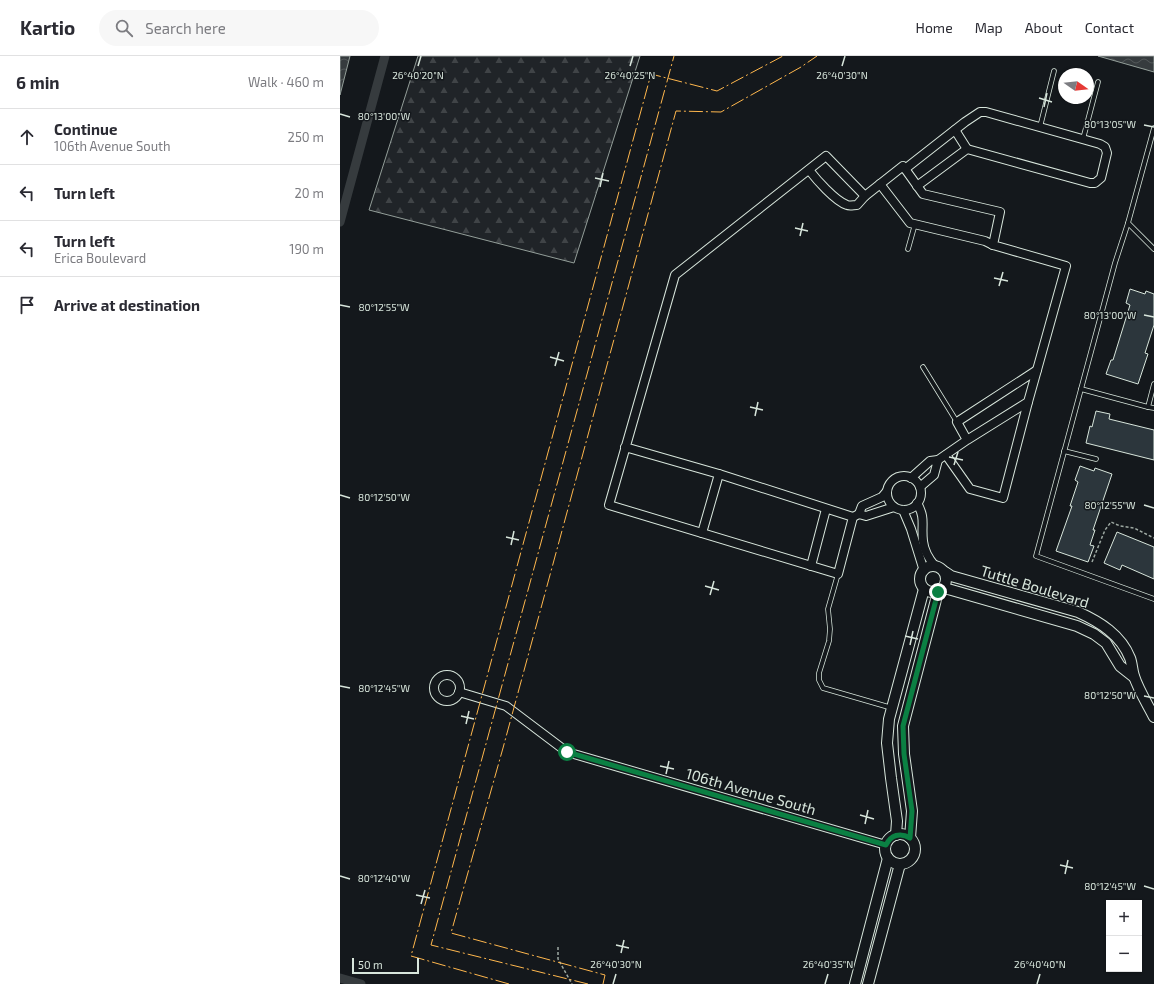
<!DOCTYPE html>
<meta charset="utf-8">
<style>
body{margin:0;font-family:"Exo 2",sans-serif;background:#f7f7f7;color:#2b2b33}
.controls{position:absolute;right:12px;bottom:12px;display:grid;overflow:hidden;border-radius:0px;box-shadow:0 1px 3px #0004}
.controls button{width:36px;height:36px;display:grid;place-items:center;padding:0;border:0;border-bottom:1px solid #e1e1e2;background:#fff;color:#2b2b33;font:20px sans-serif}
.compass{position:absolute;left:718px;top:12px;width:36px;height:36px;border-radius:50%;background:#fff;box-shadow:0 1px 3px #0004;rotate:104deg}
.scale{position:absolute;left:12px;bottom:10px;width:67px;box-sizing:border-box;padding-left:4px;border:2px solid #d8e6dc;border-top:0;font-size:11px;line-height:14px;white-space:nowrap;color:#d8e6dc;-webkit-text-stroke:3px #14181c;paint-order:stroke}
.stop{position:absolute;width:12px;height:12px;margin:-9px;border:3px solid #0b8043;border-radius:50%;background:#fff}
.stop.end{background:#0b8043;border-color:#fff;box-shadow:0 1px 4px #0008}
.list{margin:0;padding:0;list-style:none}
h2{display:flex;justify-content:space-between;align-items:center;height:52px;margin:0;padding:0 16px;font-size:17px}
h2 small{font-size:13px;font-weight:400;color:#7c7c81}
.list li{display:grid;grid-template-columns:26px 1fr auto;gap:12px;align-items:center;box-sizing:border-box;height:56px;padding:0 16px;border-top:1px solid #e1e1e2}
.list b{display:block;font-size:15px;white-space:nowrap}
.list p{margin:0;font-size:13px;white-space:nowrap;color:#7c7c81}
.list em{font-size:13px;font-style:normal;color:#7c7c81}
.icon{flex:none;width:22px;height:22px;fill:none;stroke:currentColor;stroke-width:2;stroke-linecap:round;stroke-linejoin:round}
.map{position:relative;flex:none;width:814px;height:928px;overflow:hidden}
header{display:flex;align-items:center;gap:24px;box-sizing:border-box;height:56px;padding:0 20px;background:#fff;border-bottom:1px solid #e1e1e2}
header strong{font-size:19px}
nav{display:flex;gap:22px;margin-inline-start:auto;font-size:14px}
.search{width:280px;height:36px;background:#f7f7f7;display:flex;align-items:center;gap:10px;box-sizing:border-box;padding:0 14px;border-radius:22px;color:#7c7c81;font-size:15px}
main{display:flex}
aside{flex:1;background:#fff}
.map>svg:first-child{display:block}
.forest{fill:url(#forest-firs);stroke:#939e99}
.water{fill:url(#water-waves);stroke:#939e99}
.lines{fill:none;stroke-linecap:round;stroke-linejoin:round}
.canal{stroke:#363b3e;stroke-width:9}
.building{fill:#2c363c;stroke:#d8e6dc}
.service-casing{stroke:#d8e6dc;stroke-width:5.5}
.minor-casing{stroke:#d8e6dc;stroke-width:10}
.tertiary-casing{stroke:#d8e6dc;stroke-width:12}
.path{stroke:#9da8a2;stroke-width:1.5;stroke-dasharray:3 2;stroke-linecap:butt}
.service{stroke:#14181c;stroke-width:4}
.minor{stroke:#14181c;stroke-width:8}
.tertiary{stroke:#14181c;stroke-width:10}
.power{stroke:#ffb74d;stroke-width:1;stroke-dasharray:14 3 2 3;stroke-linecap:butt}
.route{stroke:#0b8043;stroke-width:5}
.ticks{fill:none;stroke:#d8e6dc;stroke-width:1.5}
.labels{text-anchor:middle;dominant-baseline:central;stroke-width:3;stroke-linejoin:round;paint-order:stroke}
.street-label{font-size:15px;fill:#d8e6dc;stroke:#14181c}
.ticks-label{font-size:10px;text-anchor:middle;fill:#d8e6dc;stroke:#14181c;stroke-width:3;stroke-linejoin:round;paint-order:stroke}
</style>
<header>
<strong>Kartio</strong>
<div class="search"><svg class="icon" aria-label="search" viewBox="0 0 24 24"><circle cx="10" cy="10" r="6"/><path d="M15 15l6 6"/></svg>Search here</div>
<nav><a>Home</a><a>Map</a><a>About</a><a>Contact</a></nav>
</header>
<main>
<aside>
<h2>6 min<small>Walk · 460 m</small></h2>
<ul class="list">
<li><svg class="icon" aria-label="ahead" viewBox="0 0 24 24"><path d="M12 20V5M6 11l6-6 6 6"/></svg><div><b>Continue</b><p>106th Avenue South</p></div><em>250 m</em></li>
<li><svg class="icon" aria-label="left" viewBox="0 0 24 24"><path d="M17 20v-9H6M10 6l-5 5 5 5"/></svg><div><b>Turn left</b></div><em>20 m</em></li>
<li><svg class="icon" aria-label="left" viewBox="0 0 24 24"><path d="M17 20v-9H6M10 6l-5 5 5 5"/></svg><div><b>Turn left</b><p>Erica Boulevard</p></div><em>190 m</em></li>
<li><svg class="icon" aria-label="arrive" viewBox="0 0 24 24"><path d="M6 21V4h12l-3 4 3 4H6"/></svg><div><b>Arrive at destination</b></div></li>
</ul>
</aside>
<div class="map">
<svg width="814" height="928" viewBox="0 0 814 928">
<defs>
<pattern id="forest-firs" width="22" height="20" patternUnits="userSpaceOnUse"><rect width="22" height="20" fill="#202428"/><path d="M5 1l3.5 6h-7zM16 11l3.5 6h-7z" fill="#404447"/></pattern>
<pattern id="water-waves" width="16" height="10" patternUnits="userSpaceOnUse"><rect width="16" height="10" fill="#363b3e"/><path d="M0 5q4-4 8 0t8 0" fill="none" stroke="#525759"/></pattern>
</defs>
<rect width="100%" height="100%" fill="#14181c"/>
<path class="forest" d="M78 0H300L234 207 29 154Z"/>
<g class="water">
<path d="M0 0H10L0 39Z"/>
<path d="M758 0H814V16Z"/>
</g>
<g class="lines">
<g class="canal">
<path d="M0 166 45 0"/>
<path d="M0 922 21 928"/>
</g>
</g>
<g class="building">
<path d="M790 233 805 238 806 235 814 238V269L805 297 808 298 798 328 766 318 771 304H773L790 249 786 247Z"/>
<path d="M756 355 770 358 769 363 814 374V404L746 387 750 370 752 371Z"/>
<path d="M740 410 754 415 755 412 772 418 753 474H755L750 489 754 490 748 506 716 495 732 450H730L738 426 735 424Z"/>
<path d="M777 476 814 491V523L782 509 780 514 764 507Z"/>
</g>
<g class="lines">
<g class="service-casing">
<g id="service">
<path d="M700 71 714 15"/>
<path d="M814 72 788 167 814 193"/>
<path d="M743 83 758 26"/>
<path d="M788 167 775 207 696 500 814 543"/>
<path d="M568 193 575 168"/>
<path d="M583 311 617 366"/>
<path d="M741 333 808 351 814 328"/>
<path d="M808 351 814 352"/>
<path d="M724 395 756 403"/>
<path d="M498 518 488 553 490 573 489 585 479 617V624L483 632 552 652"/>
</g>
</g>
<g class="minor-casing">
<g id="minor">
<path d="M615 74 627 93"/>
<path d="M565 113 625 66 640 56H646L760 88 765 91 767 97 761 122 755 127H750L627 93 577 130"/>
<path d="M469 114C476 123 495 145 507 149 509 150 514 149 517 149L525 140"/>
<path d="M540 128 570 167 645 185 653 189"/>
<path d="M285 391 379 418 513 461 498 518 269 449 335 219 486 100 525 140 563 110 583 138 660 156 653 189 726 210 697 314"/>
<path d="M606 399 630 433 663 442 688 346"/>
<circle cx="564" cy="437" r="17"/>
<path d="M571 422 590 405 598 404 627 384 688 346 697 314 617 366 627 384"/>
<path d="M580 431 594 419 598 404"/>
<path d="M577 447C586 463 581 468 583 485 584 495 589 503 595 510"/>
<path d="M563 454 571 473 584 515"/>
<path d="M519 458 522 450 542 441 547 435"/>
<path d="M513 461 519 458 526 460 554 451"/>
<path d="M362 477 379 418"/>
<path d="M471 510 486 453"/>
<circle cx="107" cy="632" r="13"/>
<path d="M119 636 166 650 227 696 546 789"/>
</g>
</g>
<g class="tertiary-casing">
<g id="tertiary">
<circle cx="593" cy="523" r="13"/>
<path d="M605 516 611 520 738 556C760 566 781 579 790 602 792 607 792 614 794 620 798 633 808 649 814 661"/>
<path d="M603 533H608L737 570 754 578 766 587 780 610 794 621"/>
<circle cx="560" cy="793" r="15"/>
<path d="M556 779 557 765 551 722 547 687 549 663 584 533"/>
<path d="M570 782 572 755 564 698 563 670 598 536"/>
<path d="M515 928 548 802"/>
<path d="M528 928 560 808"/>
</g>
</g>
<g class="path">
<path d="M752 506 765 474 771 466 780 470 794 472 814 482"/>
<path d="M218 891V903L232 928"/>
</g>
<use href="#service" class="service"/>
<use href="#minor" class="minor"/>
<use href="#tertiary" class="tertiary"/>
<g class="power">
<path d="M169 928 71 900 311 18 377 35 443 0"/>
<path d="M248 928 91 889 334 0"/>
<path d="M263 928 265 919 111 877 163 692 336 55 381 56 461 11 477 0"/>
</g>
</g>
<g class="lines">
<path class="route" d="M227 696 546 789C551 779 560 776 570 782L572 755 564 698 563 670 598 536"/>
</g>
<path class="ticks" d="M78 10 81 0M290 10 293 0M502 10 505 0M699 42 712 46M704 51 707 37M0 58 10 61M804 69 814 71M255 122 269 125M260 131 263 117M455 172 468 175M460 180 463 167M654 222 668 225M659 230 663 216M0 249 10 251M804 259 814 261M210 301 224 305M215 310 219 296M410 351 423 354M415 360 418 346M609 401 623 404M614 409 618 396M0 439 10 442M804 449 814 452M166 481 179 484M171 489 174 475M365 530 379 534M370 539 374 525M565 580 578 583M570 589 573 575M0 630 10 632M804 640 814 642M121 660 134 663M126 668 129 655M320 710 334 713M326 718 329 705M520 759 534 763M525 768 528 754M720 809 733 812M725 818 728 804M0 820 10 823M804 830 814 833M76 839 90 842M81 848 85 834M276 889 289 892M281 897 284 884M273 928 276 918M485 928 488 918M697 928 700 918"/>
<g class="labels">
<g class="street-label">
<text transform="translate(695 530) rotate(17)">Tuttle Boulevard</text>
<text transform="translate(411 735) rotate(16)">106th Avenue South</text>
</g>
</g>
<g class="ticks-label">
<text x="290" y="23">26°40'25"N</text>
<text x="502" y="23">26°40'30"N</text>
<text x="78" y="23">26°40'20"N</text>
<text x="44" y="64">80°13'00"W</text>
<text x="770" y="72">80°13'05"W</text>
<text x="44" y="255">80°12'55"W</text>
<text x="770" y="263">80°13'00"W</text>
<text x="44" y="445">80°12'50"W</text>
<text x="770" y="453">80°12'55"W</text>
<text x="44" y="636">80°12'45"W</text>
<text x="770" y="643">80°12'50"W</text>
<text x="44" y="826">80°12'40"W</text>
<text x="770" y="834">80°12'45"W</text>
<text x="276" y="912">26°40'30"N</text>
<text x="488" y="912">26°40'35"N</text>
<text x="700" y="912">26°40'40"N</text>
</g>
</svg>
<div class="controls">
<button>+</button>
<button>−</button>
</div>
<svg class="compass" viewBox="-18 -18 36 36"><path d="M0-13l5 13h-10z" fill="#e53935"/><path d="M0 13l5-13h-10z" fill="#7c7c81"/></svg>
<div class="scale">50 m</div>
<div class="stop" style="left:227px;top:696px"></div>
<div class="stop end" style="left:598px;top:536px"></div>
</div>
</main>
